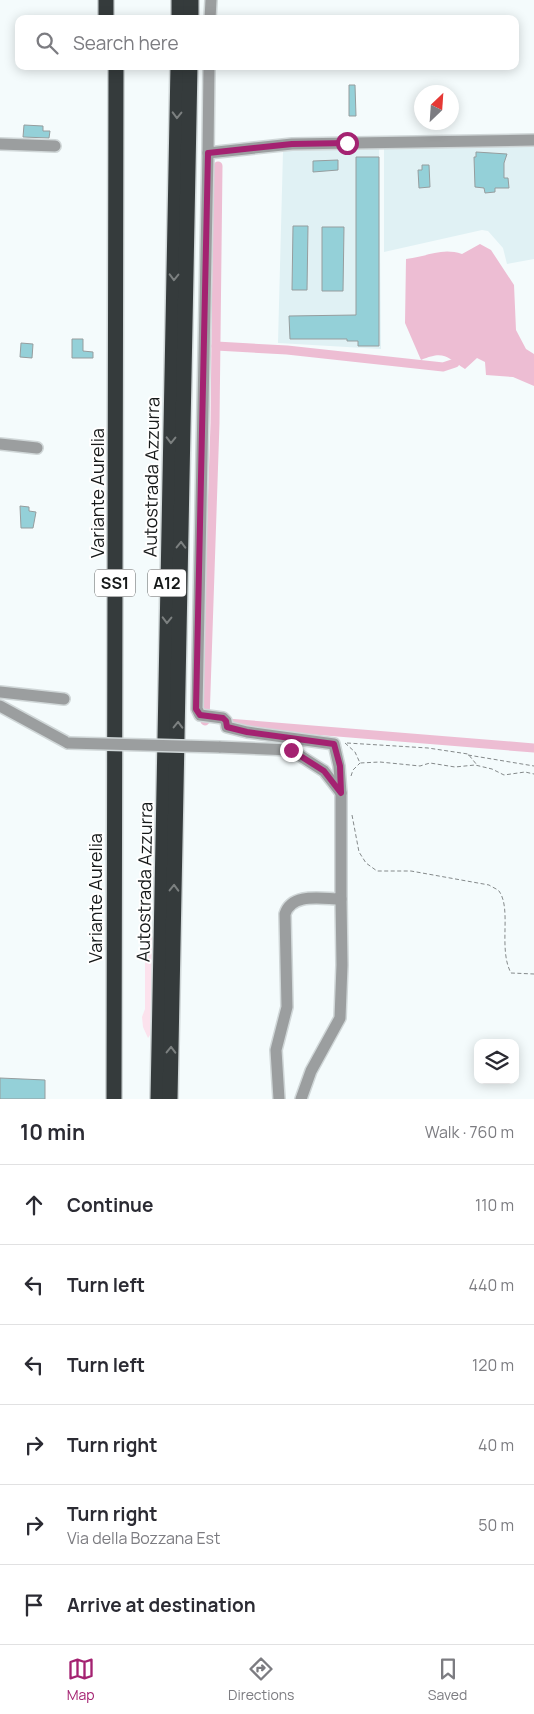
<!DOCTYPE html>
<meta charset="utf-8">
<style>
body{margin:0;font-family:Manrope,sans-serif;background:#f2f2f3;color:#2b2b33}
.controls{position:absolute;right:15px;bottom:15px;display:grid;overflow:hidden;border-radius:10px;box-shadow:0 2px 12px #0003}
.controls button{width:45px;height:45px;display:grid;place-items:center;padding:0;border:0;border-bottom:1px solid #e1e1e2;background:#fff;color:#2b2b33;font:25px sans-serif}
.compass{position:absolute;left:414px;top:85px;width:45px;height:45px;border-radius:50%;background:#fff;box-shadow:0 2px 12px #0003;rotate:25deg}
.stop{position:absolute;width:15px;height:15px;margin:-11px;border:4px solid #a42271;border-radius:50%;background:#fff}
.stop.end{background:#a42271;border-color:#fff;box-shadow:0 1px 5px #0008}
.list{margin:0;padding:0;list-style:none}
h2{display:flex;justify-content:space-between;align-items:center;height:65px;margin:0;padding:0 20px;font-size:21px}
h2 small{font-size:16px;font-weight:400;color:#7c7c81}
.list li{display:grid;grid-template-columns:32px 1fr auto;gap:15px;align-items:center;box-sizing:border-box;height:80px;padding:0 20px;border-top:1px solid #e1e1e2}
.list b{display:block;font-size:19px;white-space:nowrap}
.list p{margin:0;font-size:16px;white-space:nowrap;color:#7c7c81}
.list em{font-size:16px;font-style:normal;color:#7c7c81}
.icon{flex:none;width:28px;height:28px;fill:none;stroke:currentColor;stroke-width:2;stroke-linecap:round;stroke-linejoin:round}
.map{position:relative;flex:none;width:534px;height:1099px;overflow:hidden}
.search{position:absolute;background:#fff;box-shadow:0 2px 12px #0003;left:15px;right:15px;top:15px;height:55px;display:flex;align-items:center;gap:12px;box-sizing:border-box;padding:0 18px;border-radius:10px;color:#7c7c81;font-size:19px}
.sheet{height:545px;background:#fff}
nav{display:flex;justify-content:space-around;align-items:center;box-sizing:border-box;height:70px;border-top:1px solid #e1e1e2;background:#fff;font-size:14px;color:#7c7c81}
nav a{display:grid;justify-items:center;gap:2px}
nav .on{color:#a42271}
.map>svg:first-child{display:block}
.built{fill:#e0f1f4}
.green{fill:#fce2ed}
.water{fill:#edbdd3}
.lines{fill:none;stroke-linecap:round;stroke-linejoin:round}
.canal{stroke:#edbdd3;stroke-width:9}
.building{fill:#94d0d8;stroke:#969d9e}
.minor-casing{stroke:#d0d7d8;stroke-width:14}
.highway-casing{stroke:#d0d7d8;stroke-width:18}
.path{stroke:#84898a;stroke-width:1;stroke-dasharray:4 2.5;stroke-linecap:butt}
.minor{stroke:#9b9e9f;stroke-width:11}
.highway{stroke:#353b3c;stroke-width:15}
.minor-bridge-casing{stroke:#d0d7d8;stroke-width:14;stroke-linecap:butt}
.minor-bridge{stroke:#9b9e9f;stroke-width:11}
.oneway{stroke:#7c8080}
.route{stroke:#a42271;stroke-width:6}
.labels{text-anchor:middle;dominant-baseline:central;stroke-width:4;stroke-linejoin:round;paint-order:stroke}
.shield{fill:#fff;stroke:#5c5e5e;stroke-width:1}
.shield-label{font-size:16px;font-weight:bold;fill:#161919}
.street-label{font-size:18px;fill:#161919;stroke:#fff}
</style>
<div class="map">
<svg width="534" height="1099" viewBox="0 0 534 1099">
<rect width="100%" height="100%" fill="#f4fbfc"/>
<g class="built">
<path d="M534 143V259L507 264 503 248 488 231 482 230 384 252V145Z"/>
<path d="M379 145 381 349 278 343 283 152 293 148Z"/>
</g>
<path class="green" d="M149 933 152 936 150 1035 148 1038 143 1027 142 1017 145 1009V960L143 953Z"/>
<path class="water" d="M480 244 491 250 514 285 516 330 526 349 534 354V386L513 377 486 375 485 362 477 358 465 369C447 357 444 350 421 360L405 323 406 259C427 257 441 247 462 254Z"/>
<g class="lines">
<g class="canal">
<path d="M216 346 287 350 443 367 455 363"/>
<path d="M205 721 215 423 218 166"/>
<path d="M227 723 534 748"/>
</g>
</g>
<g class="building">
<path d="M349 85H355L356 116H349Z"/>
<path d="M24 125 43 126V131H50L49 138 23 137Z"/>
<path d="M476 152 507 154 504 163V178H508L509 188H495V192L485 193 484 188 475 187 474 157H476Z"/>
<path d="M356 157H379V346H358V341H347V339H290L289 316 356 315Z"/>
<path d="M338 160V170L313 172V161Z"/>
<path d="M422 165H429L430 187 419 188 418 170H422Z"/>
<path d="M293 226H308L307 290H292Z"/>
<path d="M322 227H344L343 291H322Z"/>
<path d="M72 339H83V351L93 352V358H72Z"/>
<path d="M21 343 33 344 32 358 20 357Z"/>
<path d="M20 506 29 507V511L36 512 33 528H21Z"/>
<path d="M0 1078 45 1080V1099H0Z"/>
</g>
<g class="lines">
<g class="minor-casing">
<g id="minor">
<path d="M210 19 211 0"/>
<path d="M209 66 208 153 292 144 534 140"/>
<path d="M0 144 55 146"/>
<path d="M208 153 197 709 200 715 223 718 226 721 227 727 247 732 334 744 339 766 341 793V899C322 899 292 892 285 914L287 1007 276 1050 279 1099"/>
<path d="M0 444 37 448"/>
<path d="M0 692 64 699"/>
<path d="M0 706 68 743"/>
<path d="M219 747 291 750 324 771 341 793"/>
<path d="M301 1099 311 1071 340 1018 342 965 341 899"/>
</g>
</g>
<g class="highway-casing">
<g id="highway">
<path d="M106 19V0"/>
<path d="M179 19V0"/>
<path d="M191 19V0"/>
<path d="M114 1099 116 66"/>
<path d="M158 1099 178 66"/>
<path d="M170 1099 190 66"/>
</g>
</g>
<g class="path">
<path d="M345 743 355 752 360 763 380 762 420 766 430 763 455 767 475 765 492 769 504 775 525 772 534 774"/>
<path d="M347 743 428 748 468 754 477 765"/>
<path d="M468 755 534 766"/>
<path d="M351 776 353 770 360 763"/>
<path d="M352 815 359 852 366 863 377 871H411L489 885C492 887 497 889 499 891 512 909 498 949 511 973L534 974"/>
</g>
<use href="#minor" class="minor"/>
<use href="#highway" class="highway"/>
<g class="minor-bridge-casing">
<path id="minor-bridge" d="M68 743 219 747"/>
</g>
<use href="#minor-bridge" class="minor-bridge"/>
</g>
<defs><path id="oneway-chevron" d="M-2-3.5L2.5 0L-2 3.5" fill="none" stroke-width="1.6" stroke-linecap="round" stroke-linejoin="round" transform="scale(1.25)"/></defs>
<g class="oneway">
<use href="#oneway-chevron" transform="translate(177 115) rotate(91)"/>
<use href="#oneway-chevron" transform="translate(174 277) rotate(91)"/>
<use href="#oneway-chevron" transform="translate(171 440) rotate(91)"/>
<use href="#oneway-chevron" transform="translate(181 545) rotate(-89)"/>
<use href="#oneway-chevron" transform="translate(167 620) rotate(91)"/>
<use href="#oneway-chevron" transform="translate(178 725) rotate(-89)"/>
<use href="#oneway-chevron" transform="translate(174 888) rotate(-89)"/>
<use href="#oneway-chevron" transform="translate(171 1050) rotate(-89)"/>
</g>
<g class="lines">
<path class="route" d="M291 750 324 771 341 793 340 766 334 744 247 732 227 727 226 721 223 718 200 715 196 709 208 153 292 144 347 143"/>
</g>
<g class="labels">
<g class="shield">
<rect x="95" y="569.5" width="40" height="27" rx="4"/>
<rect x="148" y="569.5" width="38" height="27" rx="4"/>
</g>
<g class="shield-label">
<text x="115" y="583">SS1</text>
<text x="167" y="583">A12</text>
</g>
<g class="street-label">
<text transform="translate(151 477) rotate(-89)">Autostrada Azzurra</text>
<text transform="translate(97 493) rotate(-90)">Variante Aurelia</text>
<text transform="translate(144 882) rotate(-89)">Autostrada Azzurra</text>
<text transform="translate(95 898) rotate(-90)">Variante Aurelia</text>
</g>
</g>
</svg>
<div class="controls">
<button><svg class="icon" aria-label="layers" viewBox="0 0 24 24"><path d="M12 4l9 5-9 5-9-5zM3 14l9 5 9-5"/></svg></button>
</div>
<svg class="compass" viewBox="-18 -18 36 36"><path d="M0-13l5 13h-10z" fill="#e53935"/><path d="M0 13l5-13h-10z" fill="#7c7c81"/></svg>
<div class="stop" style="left:347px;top:143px"></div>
<div class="stop end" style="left:291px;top:750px"></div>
<div class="search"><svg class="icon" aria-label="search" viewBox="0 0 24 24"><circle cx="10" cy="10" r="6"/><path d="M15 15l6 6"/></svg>Search here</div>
</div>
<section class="sheet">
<h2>10 min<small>Walk · 760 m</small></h2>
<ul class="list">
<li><svg class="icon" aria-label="ahead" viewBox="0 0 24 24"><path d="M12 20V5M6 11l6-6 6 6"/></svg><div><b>Continue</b></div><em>110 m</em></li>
<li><svg class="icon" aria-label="left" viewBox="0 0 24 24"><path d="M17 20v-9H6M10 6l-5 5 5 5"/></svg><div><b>Turn left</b></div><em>440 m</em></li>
<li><svg class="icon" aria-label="left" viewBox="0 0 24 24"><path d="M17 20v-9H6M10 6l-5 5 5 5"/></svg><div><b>Turn left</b></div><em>120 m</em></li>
<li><svg class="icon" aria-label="right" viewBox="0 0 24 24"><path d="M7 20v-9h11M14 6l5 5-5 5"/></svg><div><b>Turn right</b></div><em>40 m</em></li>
<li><svg class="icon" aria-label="right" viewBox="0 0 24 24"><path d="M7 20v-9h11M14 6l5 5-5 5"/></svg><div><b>Turn right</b><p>Via della Bozzana Est</p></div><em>50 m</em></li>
<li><svg class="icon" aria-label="arrive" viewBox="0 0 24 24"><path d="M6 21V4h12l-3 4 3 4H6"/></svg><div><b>Arrive at destination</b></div></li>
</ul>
</section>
<nav>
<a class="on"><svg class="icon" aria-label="map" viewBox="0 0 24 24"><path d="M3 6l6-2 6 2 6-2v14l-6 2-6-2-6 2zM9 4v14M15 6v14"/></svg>Map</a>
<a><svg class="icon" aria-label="directions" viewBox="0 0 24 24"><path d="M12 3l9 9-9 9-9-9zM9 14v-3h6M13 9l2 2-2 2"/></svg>Directions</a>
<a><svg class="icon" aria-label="saved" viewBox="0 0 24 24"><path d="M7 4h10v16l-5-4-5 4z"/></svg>Saved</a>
</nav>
